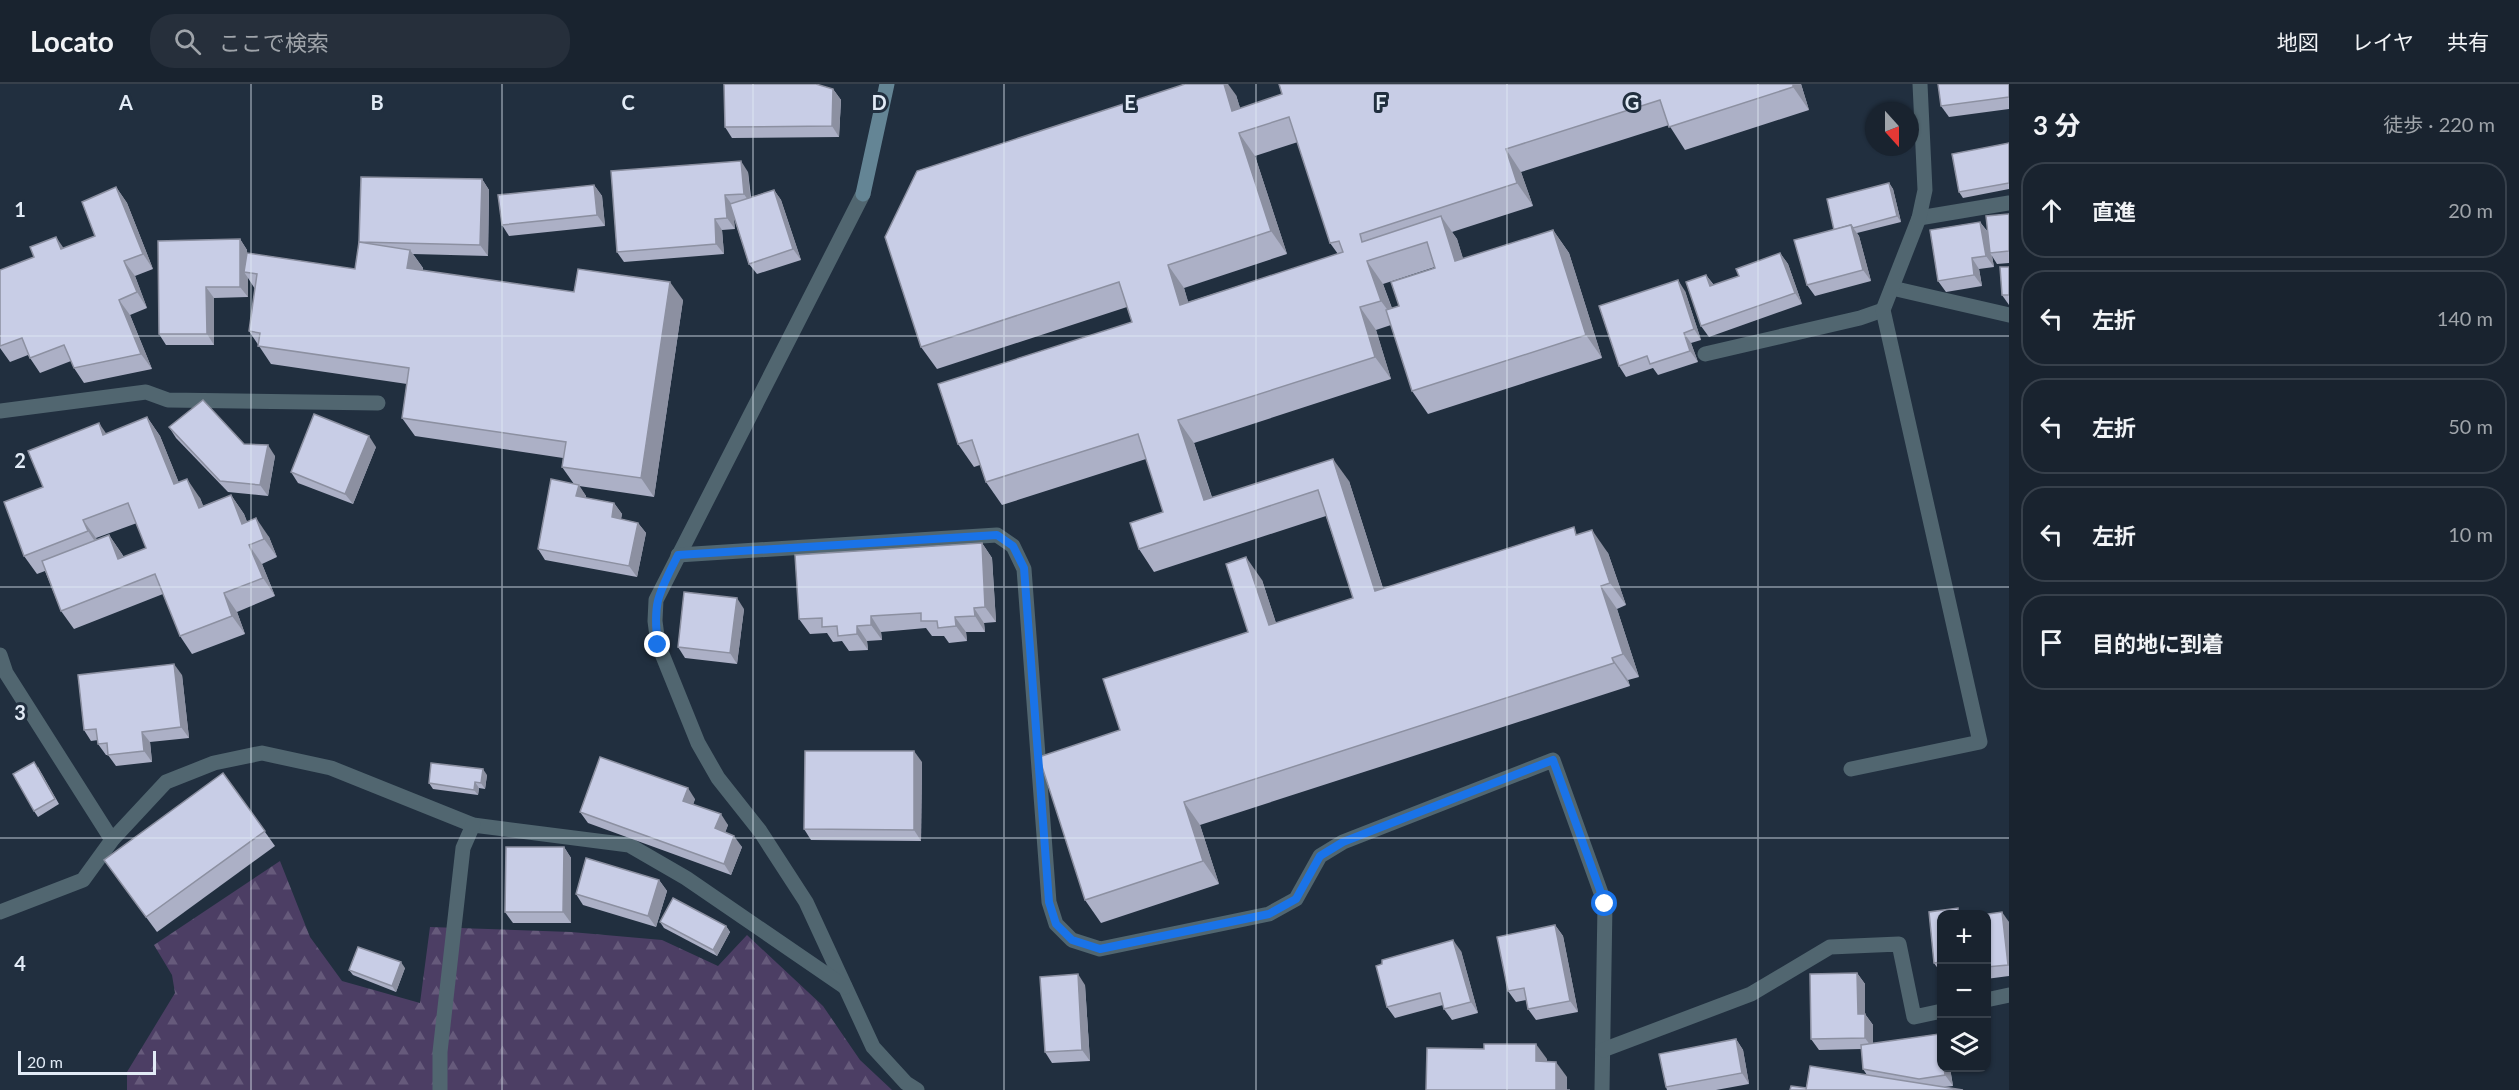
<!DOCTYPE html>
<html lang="ja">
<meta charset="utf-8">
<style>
body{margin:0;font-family:Lato,"Noto Sans JP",sans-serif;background:#262f3b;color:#f1f3f6}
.controls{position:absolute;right:18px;bottom:18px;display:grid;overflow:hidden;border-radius:12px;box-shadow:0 2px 4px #0004}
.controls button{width:54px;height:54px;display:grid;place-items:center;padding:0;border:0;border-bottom:2px solid #37404b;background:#19232f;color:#f1f3f6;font:30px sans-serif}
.compass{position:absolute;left:1865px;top:18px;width:54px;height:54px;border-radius:50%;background:#19232f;box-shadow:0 2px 4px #0004;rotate:159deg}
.scale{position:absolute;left:18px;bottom:15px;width:138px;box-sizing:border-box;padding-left:6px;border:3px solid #e2ebf6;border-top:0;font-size:16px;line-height:21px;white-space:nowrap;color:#e2ebf6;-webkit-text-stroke:4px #212f3f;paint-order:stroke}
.stop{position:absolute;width:18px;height:18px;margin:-14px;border:4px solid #1a73e8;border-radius:50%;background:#fff}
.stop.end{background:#1a73e8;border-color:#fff;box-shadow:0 2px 6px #0008}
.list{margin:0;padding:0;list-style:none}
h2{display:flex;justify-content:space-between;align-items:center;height:78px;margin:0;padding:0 24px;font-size:26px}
h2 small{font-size:20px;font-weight:400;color:#9fa4aa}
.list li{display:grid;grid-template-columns:39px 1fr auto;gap:18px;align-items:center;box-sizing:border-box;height:96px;margin:0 12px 12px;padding:0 12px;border:2px solid #37404b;border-radius:24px}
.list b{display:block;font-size:22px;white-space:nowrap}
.list em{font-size:20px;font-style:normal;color:#9fa4aa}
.icon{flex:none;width:33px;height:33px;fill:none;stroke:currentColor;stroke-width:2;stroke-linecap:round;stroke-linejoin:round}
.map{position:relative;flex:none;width:2009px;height:1006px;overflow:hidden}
header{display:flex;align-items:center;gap:36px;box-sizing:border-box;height:84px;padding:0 30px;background:#19232f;border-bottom:2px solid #37404b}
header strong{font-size:28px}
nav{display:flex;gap:33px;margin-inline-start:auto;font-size:21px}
.search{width:420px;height:54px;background:#262f3b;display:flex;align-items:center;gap:15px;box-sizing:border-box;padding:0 21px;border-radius:24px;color:#9fa4aa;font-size:22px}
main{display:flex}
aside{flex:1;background:#19232f}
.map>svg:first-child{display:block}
.forest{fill:url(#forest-firs)}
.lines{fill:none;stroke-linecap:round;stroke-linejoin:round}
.lane{stroke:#516670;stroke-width:15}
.street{stroke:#516670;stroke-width:15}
.secondary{stroke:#648595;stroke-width:15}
.wall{fill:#acb0c6;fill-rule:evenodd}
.shaded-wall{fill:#8c90a1}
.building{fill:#c8cde6;stroke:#8c90a1;stroke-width:1.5;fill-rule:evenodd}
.route{stroke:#1a73e8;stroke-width:8}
.grid{fill:none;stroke:#e2ebf6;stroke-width:1.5;stroke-opacity:0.55}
.grid-label{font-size:20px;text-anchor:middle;font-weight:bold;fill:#e2ebf6;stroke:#212f3f;stroke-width:6;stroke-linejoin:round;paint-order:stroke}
</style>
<header>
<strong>Locato</strong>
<div class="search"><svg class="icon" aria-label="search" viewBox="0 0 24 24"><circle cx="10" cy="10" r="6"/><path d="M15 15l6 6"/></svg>ここで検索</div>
<nav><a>地図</a><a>レイヤ</a><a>共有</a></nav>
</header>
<main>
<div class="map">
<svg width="2009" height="1006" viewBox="0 0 2009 1006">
<defs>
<pattern id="forest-firs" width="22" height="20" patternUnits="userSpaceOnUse" patternTransform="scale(1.5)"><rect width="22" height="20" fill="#4c3e64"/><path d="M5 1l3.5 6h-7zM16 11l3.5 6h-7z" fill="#665a7b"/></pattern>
</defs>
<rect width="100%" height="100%" fill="#212f3f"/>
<path class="forest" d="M280 777 310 853 342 897 420 919 430 843 571 848 662 856 718 882 747 851 823 922 860 976 892 1006H127V988L175 909 172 891 154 861Z"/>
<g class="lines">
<g class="lane">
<path d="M1919 134 2009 119"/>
<path d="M1892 204 2009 231"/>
<path d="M1705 270 1860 234 1883 226"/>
<path d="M1851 685 1980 658 1883 226 1919 134 1925 106 1920 0"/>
</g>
<g class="street">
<path d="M863 110 656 516 655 537 658 560 698 659 718 694 760 747 806 818 873 963 906 999 917 1006"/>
<path d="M0 327 146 308 168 316 378 319"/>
<path d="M678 471 997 451 1013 462 1024 485 1049 818 1056 840 1072 856 1100 865 1269 830 1296 815 1320 772 1343 758 1553 676 1605 820 1602 1006"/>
<path d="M0 571 6 589 112 756"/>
<path d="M0 828 83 796 112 756 166 698 214 679 262 669 331 684 473 741 629 761 686 794 845 903"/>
<path d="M1986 916 2009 911"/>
<path d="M1603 966 1751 910 1830 863 1899 860 1914 933 1942 927"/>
<path d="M440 1006V968L463 764 473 741"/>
</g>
<path class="secondary" d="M863 110 887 0"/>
</g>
<g class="wall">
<path d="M1801 0 1809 26 1685 66 1669 41 1521 88 1533 122 1452 148 1457 155 1463 175 1553 146 1569 169 1602 274 1428 330 1412 307 1391 241 1376 246 1391 295 1194 359 1212 413 1349 397 1383 504 1579 450 1608 469 1626 521 1617 525 1639 593 1628 596 1630 602 1200 741 1219 800 1101 839 1085 816 1120 646 1248 548 1262 496 1276 539 1353 514 1326 432 1154 488 1139 465 1163 428 1146 375 1002 421 986 398 980 381 974 383 958 360 1132 238 1127 223 937 285 921 263 1236 11 1240 24ZM1298 58 1330 159 1338 170 1188 218 1184 204 1287 170 1255 72ZM1435 183 1399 222 1392 224 1383 200Z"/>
<path d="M2009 0V25L1949 33 1941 22Z"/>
<path d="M833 5 841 16 839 53 732 54 725 43Z"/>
<path d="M2009 59V105L1963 114 1959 108Z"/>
<path d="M748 88 751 113 774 106 781 116 801 176 757 190 749 180 733 131 735 145 722 146 724 170 624 178 617 168Z"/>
<path d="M482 95 489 106 488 172 413 170 423 184V187L574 208 683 216 654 413 579 402 586 412V414L614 419 622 430 621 435 638 439 646 449 637 493 545 476 538 465 574 400 562 383 563 374 415 352 402 334 407 300 271 280 249 247 255 205 248 194V213L214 214V261H166L159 250 240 155 247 166V169L355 185 359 158Z"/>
<path d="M1889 99 1893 105 1901 138 1857 149 1859 152 1871 197 1815 212 1807 201 1834 146Z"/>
<path d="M594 101 602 112 605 142 509 152 502 141Z"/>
<path d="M116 103 127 119 153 185 135 192 147 224 130 231 152 285 84 299 74 284 71 277 40 289 28 271 10 278 0 264V227L64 164 95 152Z"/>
<path d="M2009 130V179L1997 180 1992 172 1994 183 1979 185 1982 202 1946 208 1938 197 1980 138 1988 148Z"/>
<path d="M1780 169 1788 180 1802 220 1709 253 1701 242 1706 191 1714 201 1739 192Z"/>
<path d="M2009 183V221L2002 211Z"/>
<path d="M1685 207 1701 256 1691 259 1698 278 1658 291 1653 284 1626 293 1619 282Z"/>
<path d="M147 333 160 352 179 399 200 414 203 422 231 411 244 430 247 438 269 453 277 473 262 480 275 512 237 528 245 550 192 570 180 552 163 510 74 545 61 527 45 487 37 490 24 472 43 403 106 350ZM137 439 146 464 124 473 109 451 97 456 96 454Z"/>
<path d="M169 343 244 360 275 372 268 412 228 408 176 354Z"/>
<path d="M376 363 353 420 298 399 291 388Z"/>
<path d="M982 459 992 474 996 538 984 539 985 548H966L967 557 949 559 944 552H932L926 544 881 548 882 556 867 557 868 566 849 567 842 557 833 558 827 549 810 550 799 535Z"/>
<path d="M744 525 737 580 685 574 678 563Z"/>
<path d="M182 591 189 654 150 658 152 678 116 682 108 671H106L98 660V656L91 657 84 646Z"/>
<path d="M922 678 921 757 811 756 804 745Z"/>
<path d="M38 683 59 720 38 733 34 727Z"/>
<path d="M223 689 275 762 157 848 115 791Z"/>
<path d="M487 691 485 705 479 704 478 711 433 705 429 699Z"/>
<path d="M695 715 693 720 728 741 725 748 742 763 731 791 588 739 580 728Z"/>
<path d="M564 763 571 774V839H513L505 828Z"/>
<path d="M659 796 667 807 656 843 583 821 576 810Z"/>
<path d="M1941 831V889L1934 879Z"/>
<path d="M1986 831 2009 838V892L1986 895Z"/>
<path d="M660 838 726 842 730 848 717 872 664 844Z"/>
<path d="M1555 841 1563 852 1578 928 1536 936 1528 925 1526 916 1516 918 1508 907Z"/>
<path d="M1461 867 1478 929 1452 936 1444 925 1443 921 1395 934 1387 923Z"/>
<path d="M405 884 396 908 353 891 349 886Z"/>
<path d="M1857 889 1865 900V930L1873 941V959L1941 984H1950L1953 1002 1944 1003 1806 1004 1867 991 1863 985 1862 965 1819 966 1811 955Z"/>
<path d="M1085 901 1090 977 1052 979 1045 968Z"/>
<path d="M1736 955 1743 966 1749 1000 1716 1006H1667L1666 1003Z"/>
</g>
<g class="shaded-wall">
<path d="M1224 0H1228L1236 11 1247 46 1232 27Z"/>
<path d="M1793 0H1801L1809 26 1793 3Z"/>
<path d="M833 5 841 16 839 53 832 42Z"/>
<path d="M1239 49 1255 72 1287 170 1271 147Z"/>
<path d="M1506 65 1521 88 1533 122 1517 99Z"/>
<path d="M741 77 748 88 751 121 744 110Z"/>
<path d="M482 95 489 106 488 172 480 161Z"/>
<path d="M1889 99 1893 105 1901 138 1897 132Z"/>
<path d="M594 101 602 112 605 142 597 131Z"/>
<path d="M116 103 127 119 153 185 143 170Z"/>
<path d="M774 106 781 116 801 176 793 165Z"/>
<path d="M725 111 733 122 735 145 727 134Z"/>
<path d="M1441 132 1457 155 1471 200 1455 177Z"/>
<path d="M715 135 722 146 724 170 716 160Z"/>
<path d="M1980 138 1988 149 1990 169 1992 172 1994 183 1986 172Z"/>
<path d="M1851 141 1859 152 1871 197 1863 186Z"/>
<path d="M1553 146 1569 169 1602 274 1586 251Z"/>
<path d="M56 153 67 169 61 165Z"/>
<path d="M240 155 247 166 248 189 244 188 248 194V213L240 203Z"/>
<path d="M410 166 423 184 420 203 407 184Z"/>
<path d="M1780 169 1788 180 1802 220 1795 209Z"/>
<path d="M1972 174 1979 185 1982 202 1974 191Z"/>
<path d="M124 177 135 192 147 224 137 208Z"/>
<path d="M1367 177 1383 200 1397 239 1381 217Z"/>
<path d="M1168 181 1184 204 1196 244 1180 221Z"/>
<path d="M1706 191 1714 202H1710Z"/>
<path d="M1678 196 1685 207 1701 256 1694 245Z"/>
<path d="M670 198 683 216 654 413 641 394Z"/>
<path d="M206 203 214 214V261L207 250Z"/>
<path d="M119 216 130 231 152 285 141 270Z"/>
<path d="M1360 223 1376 246 1391 295 1375 273Z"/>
<path d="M1684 249 1691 259 1698 278 1690 267Z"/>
<path d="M147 333 160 352 187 419 174 400Z"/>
<path d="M1178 336 1194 359 1220 439 1204 416Z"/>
<path d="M99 339 112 358 103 351Z"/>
<path d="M369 352 376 363 353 420 345 410Z"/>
<path d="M268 361 275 372 268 412 260 401Z"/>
<path d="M1333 375 1349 397 1391 530 1375 507Z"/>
<path d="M187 395 200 414 212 442 199 424Z"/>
<path d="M579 401 586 412 584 423 576 412Z"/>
<path d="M231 411 244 430 255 458 242 440Z"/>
<path d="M614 419 622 430 619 444 612 433Z"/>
<path d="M256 434 269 453 277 473 264 455Z"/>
<path d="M83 436 96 454 100 465 88 447Z"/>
<path d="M638 439 646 449 637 493 629 482Z"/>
<path d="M1592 446 1608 469 1626 521 1610 499Z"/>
<path d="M109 451 122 470 131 493 118 475Z"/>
<path d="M982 459 992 474 996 538 985 523Z"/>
<path d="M249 461 262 480 275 512 263 494Z"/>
<path d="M1246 473 1262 496 1284 564 1269 541Z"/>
<path d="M1601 502 1617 525 1639 593 1623 570Z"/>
<path d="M224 509 237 528 245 550 232 532Z"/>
<path d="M737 514 744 525 737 580 730 569Z"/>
<path d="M974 524 984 539 985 548 975 532Z"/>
<path d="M871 532 881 548 882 556 871 541Z"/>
<path d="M955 533 966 548 967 557 956 542Z"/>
<path d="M857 542 867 557 868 566 857 550Z"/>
<path d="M1612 574 1628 596 1630 602 1614 579Z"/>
<path d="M174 580 182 591 189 654 181 643Z"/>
<path d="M142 648 150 658 152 678 144 667Z"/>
<path d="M914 667 922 678 921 757 914 746Z"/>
<path d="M483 685 487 691 485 705 481 699Z"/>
<path d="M475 698 479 704 478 711 474 706Z"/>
<path d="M688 704 695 715 691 728 683 717Z"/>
<path d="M1184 718 1200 741 1219 800 1203 777Z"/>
<path d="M721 730 728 741 723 755 715 744Z"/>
<path d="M734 752 742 763 731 791 724 780Z"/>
<path d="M564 763 571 774V839L563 828Z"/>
<path d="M659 796 667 807 656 843 648 832Z"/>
<path d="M2002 828 2009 838V882L2008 881Z"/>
<path d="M1555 841 1563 852 1578 928 1570 917Z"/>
<path d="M726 842 730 848 717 872 713 866Z"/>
<path d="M1453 856 1461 867 1478 929 1471 918Z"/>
<path d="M401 878 405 884 396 908 392 902Z"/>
<path d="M1857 889 1865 900V941L1858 930Z"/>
<path d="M1078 890 1085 901 1090 977 1082 966Z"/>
<path d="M1865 930 1873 941V965L1865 954Z"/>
<path d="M1736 955 1743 966 1749 1000 1742 989Z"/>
<path d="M1536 960 1547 975V992L1536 977Z"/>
<path d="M1556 978 1567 993V1006H1556Z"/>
<path d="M1944 984H1950L1953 1002 1945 991Z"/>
</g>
<g class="building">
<path d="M724 0H816L833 5 832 42 725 43Z"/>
<path d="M1185 0H1224L1232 27 1282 10 1279 0H1793V3L1669 43 1660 16 1506 65 1517 99 1360 150 1362 158 1441 132 1455 177 1553 146 1586 251 1412 307 1386 226 1399 222 1391 198 1435 184 1427 158 1367 177 1381 217 1360 223 1375 273 1178 336 1204 416 1333 375 1375 507 1574 443 1576 451 1592 446 1610 499 1601 502 1623 570 1612 574 1614 579 1184 718 1203 777 1085 816 1039 673 1120 646 1103 595 1248 548 1226 480 1246 473 1269 541 1353 514 1318 406 1139 465 1130 439 1163 428 1138 350 986 398 972 356 958 360 938 300 1132 238 1119 198 921 263 885 153 917 87ZM1289 33 1330 159 1339 157 1343 168 1180 221 1168 181 1271 147 1239 49Z"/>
<path d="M1938 0H2009V13L1941 22Z"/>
<path d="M2009 59V99L1959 108 1952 70Z"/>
<path d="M741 77 744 110 725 111 727 134 715 135 716 160 617 168 611 87Z"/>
<path d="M361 93 482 95 480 161 359 158Z"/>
<path d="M1889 99 1897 132 1853 144 1851 141 1834 146 1827 115Z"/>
<path d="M594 101 597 131 502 141 498 111Z"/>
<path d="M116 103 143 170 124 177 137 208 119 216 141 270 74 284 64 261 30 274 22 254 0 262V186L34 173 30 163 56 153 61 165 95 152 82 118Z"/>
<path d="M774 106 793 165 749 180 730 120Z"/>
<path d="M2009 130V167L1990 169 1986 132Z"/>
<path d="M1980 138 1986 172 1972 174 1974 191 1938 197 1930 146Z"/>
<path d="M1851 141 1863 186 1807 201 1794 156Z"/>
<path d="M240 155V203H206L207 250H159L158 157Z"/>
<path d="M359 158 410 166 407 184 574 208 578 185 670 198 641 394 562 383 566 358 402 334 409 284 258 262 260 249 249 247 257 190 244 188 247 169 355 185Z"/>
<path d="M1780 169 1795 209 1701 242 1686 198 1706 191 1710 202 1739 192 1736 185Z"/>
<path d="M2000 183H2009V211H2002Z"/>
<path d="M1678 196 1694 245 1684 249 1690 267 1650 280 1647 272 1619 282 1599 222Z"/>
<path d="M203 316 244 360 268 361 260 401 220 397 169 343Z"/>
<path d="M314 330 369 352 345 410 291 388Z"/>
<path d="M147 333 174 400 187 395 199 424 231 411 242 440 256 434 264 455 249 461 263 494 224 509 232 532 180 552 155 490 61 527 42 477 109 451 118 475 146 464 128 419 83 436 88 447 24 472 4 418 43 403 28 367 99 339 103 351Z"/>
<path d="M551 395 579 401 576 412 614 419 612 433 638 439 629 482 538 465Z"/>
<path d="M982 459 985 523 974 524 975 532 955 533 956 542 938 544 937 537H921V529L871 532V541L857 542V550L838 552 837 542 822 543V534L799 535 795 471Z"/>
<path d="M684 508 737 514 730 569 678 563Z"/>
<path d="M174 580 181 643 142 648 144 667 108 671 107 659 98 660 96 645 84 646 78 591Z"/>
<path d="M805 667H914V746L804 745Z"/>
<path d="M600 673 688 704 683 717 721 730 715 744 734 752 724 780 580 728Z"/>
<path d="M34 678 55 715 34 727 13 690Z"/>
<path d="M431 679 483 685 481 699 475 698 474 706 429 699Z"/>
<path d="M223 689 265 747 146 833 104 776Z"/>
<path d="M506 763H564L563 828H505Z"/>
<path d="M586 774 659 796 648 832 576 810Z"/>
<path d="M673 814 726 842 713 866 660 838Z"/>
<path d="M1958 824V831H1941V878L1934 879 1929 828Z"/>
<path d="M2002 828 2008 881 1986 883V831H1981Z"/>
<path d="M1555 841 1570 917 1528 925 1524 904 1508 907 1497 853Z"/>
<path d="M1453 856 1471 918 1444 925 1440 909 1387 923 1376 882 1382 880V876Z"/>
<path d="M358 863 401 878 392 902 349 886Z"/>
<path d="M1857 889 1858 930H1865V954L1811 955 1810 890Z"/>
<path d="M1078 890 1082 966 1045 968 1040 893Z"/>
<path d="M1939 950 1941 965V984H1944L1945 991 1919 995 1863 985 1861 961Z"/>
<path d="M1736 955 1742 989 1666 1003 1659 970Z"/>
<path d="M1484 960H1536V977L1556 978V1006H1570H1426L1427 964 1484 965Z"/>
<path d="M1810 982 1963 1006H1806Z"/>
<path d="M1791 1002 1806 1004V1006H1790Z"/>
</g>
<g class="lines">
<path class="route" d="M658 561C652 518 659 509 678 471L997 451 1013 462 1024 484 1049 818 1056 840 1072 856 1100 865 1269 830 1296 815 1320 772 1343 758 1553 676 1605 820"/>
</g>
<path class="grid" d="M251 0V1006M502 0V1006M753 0V1006M1004 0V1006M1256 0V1006M1507 0V1006M1758 0V1006M0 252H2009M0 503H2009M0 754H2009"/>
<g class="grid-label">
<text x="126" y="26">A</text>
<text x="377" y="26">B</text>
<text x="628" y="26">C</text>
<text x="879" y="26">D</text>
<text x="1130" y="26">E</text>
<text x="1381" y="26">F</text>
<text x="1632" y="26">G</text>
<text x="20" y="133">1</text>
<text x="20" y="384">2</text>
<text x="20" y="636">3</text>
<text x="20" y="887">4</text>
</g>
</svg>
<div class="controls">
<button>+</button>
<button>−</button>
<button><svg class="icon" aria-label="layers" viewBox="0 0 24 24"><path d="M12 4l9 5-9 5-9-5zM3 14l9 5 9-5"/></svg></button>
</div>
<svg class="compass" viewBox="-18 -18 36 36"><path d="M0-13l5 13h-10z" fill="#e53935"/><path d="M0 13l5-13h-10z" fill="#9fa4aa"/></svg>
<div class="scale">20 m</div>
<div class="stop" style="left:1605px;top:820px"></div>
<div class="stop end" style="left:658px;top:561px"></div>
</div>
<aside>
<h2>3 分<small>徒歩 · 220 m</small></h2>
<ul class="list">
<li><svg class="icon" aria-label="ahead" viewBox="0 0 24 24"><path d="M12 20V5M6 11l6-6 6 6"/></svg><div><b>直進</b></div><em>20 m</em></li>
<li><svg class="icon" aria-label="left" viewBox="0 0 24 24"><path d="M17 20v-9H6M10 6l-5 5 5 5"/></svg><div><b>左折</b></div><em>140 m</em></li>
<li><svg class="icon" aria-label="left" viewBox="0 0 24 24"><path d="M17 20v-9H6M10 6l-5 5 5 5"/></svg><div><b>左折</b></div><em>50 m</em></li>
<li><svg class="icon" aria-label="left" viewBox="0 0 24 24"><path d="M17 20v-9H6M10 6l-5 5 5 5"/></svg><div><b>左折</b></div><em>10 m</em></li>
<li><svg class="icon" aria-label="arrive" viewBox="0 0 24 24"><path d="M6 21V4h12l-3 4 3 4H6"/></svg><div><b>目的地に到着</b></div></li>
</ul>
</aside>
</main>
